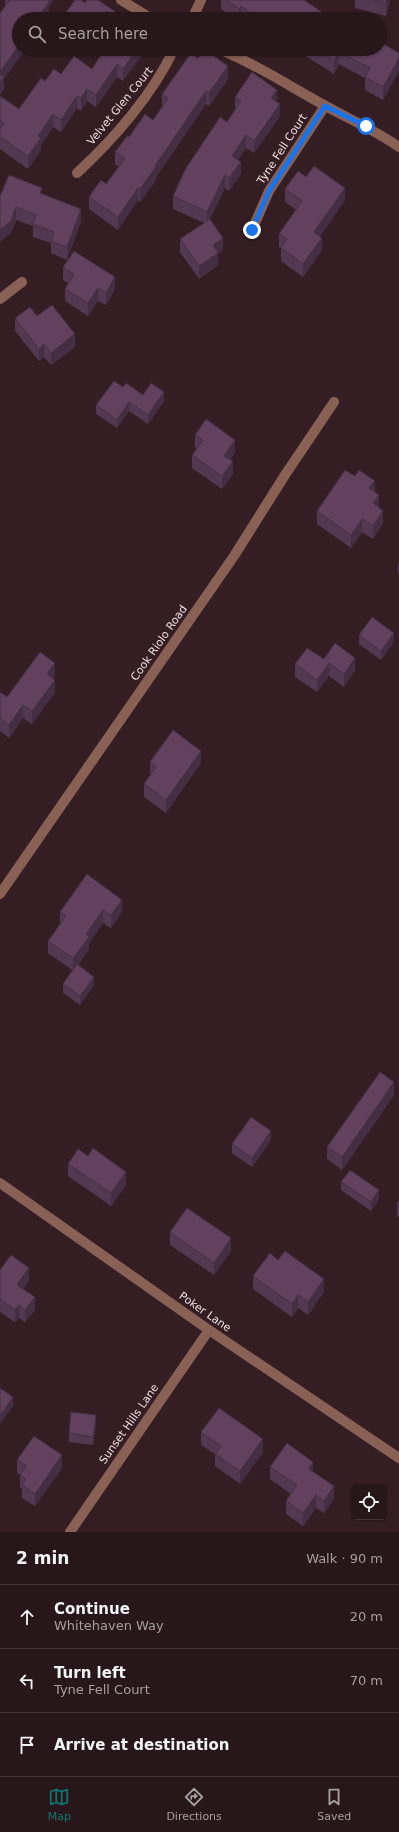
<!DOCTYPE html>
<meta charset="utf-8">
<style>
body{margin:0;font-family:"DejaVu Sans",sans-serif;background:#332327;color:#f1f3f6}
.controls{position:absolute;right:12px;bottom:12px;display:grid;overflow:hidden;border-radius:6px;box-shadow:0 1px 3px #0004}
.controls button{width:36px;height:36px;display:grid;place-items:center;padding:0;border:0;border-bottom:1px solid #433539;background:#27161a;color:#f1f3f6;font:20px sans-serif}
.stop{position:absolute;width:12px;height:12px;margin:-9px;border:3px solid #1a73e8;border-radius:50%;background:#fff}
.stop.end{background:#1a73e8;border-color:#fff;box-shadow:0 1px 4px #0008}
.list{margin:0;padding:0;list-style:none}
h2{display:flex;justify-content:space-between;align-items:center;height:52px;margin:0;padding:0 16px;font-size:17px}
h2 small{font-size:13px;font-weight:400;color:#a49fa2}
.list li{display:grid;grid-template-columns:26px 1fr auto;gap:12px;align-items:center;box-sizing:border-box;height:64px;padding:0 16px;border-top:1px solid #433539}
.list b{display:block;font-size:15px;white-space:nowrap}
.list p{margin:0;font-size:13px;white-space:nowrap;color:#a49fa2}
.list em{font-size:13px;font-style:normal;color:#a49fa2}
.icon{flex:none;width:22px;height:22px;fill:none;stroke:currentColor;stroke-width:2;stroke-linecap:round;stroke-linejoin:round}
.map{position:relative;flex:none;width:399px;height:1532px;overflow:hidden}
.search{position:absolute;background:#27161a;box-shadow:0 1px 3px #0004;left:12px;right:12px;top:12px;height:44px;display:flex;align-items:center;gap:10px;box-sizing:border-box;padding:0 14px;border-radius:22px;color:#a49fa2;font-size:15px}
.sheet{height:244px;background:#27161a}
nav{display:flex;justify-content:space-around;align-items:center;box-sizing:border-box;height:56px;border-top:1px solid #433539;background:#27161a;font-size:11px;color:#a49fa2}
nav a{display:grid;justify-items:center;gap:2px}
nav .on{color:#0f766e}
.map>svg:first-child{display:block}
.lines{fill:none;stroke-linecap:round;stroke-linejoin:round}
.minor{stroke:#896154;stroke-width:10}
.wall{fill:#533851}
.shaded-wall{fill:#442e42}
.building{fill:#61415e;stroke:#442e42}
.route{stroke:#1a73e8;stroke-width:5}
.labels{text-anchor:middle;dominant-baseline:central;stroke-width:3;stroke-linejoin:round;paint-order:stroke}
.street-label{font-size:11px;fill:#ecdde0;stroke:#341e23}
</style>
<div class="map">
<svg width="399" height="1532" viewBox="0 0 399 1532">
<rect width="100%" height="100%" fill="#341e23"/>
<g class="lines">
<g class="minor">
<path d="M121 0 152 19"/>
<path d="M192 19 201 0"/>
<path d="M219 49C256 64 289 86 324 105 349 119 375 130 399 147"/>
<path d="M77 173C114 139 153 94 174 49"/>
<path d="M252 230 269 191 325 106"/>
<path d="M0 299 22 282"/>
<path d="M0 894 234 556 285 475 334 402"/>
<path d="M0 1183 209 1330 399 1458"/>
<path d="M70 1532 209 1330"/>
</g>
</g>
<g class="wall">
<path d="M5 0H53L49 6V14L46 19H19V49H25L4 79V89L0 95V13L5 6Z"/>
<path d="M221 0H304L332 19H235L221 9Z"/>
<path d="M355 0H390L386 16 355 8Z"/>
<path d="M96 49H142V55L123 81 117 77 96 107 87 101 81 111 77 108 61 132 53 127 41 145V150L28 169 0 149V96L19 109 45 81 61 74 92 69 102 53Z"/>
<path d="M295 49H380L399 53V71L383 100 365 90V78L339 64 334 74Z"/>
<path d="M228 79 209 106 206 104 156 177V180L140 202 138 200 118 230 89 209V197L106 184 119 167 115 164V152L153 120 162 107V94Z"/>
<path d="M235 97 277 102 280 116 254 153 246 148 238 160 241 174 229 191 225 188 210 219 223 250 218 254V265L199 279 180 252V239L204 223 173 209V196L235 110Z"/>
<path d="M306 177 345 200 320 236 322 250 303 277 281 261V248L279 247V234L296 210 285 202V189Z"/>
<path d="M42 194 81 221 67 260 51 253V243L33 237V226L16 220 11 233 0 242V196Z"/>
<path d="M63 267 115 289 106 305 98 301 88 316 65 301V289L68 283 63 280Z"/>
<path d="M37 316 75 347 51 365 44 357 39 361 15 331V318Z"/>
<path d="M123 387 143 395 164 401 148 424 129 411 117 428 96 414V405Z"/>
<path d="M195 435 235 452 230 460 233 474 222 489 192 468V455L197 449 195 447Z"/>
<path d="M375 492 383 523 373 539 362 532 351 548 317 524V511Z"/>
<path d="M399 563V574L398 573V565Z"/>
<path d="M359 635 394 641 381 660 359 644Z"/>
<path d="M324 659 355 670 344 687 329 676 317 692 295 677V664Z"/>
<path d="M55 676 53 679 55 692 32 724 23 718 9 738 0 731V692L7 697Z"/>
<path d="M150 762 201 763 166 813 144 797V784L151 775 150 774Z"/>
<path d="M87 874 122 912 111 928 103 923 89 943V949L78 965 94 985 80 1005 63 993V984L72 970 48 953V941L60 924V912Z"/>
<path d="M394 1095 342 1170 327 1159V1147Z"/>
<path d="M271 1140 252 1167 232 1153V1144Z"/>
<path d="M68 1164 126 1185 111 1206 68 1176Z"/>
<path d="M341 1182 379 1199 371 1211 341 1190Z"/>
<path d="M399 1201V1217L397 1216V1203Z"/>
<path d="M170 1232 231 1251 214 1275 170 1245Z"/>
<path d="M0 1270 29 1281 23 1289 35 1310 25 1322 19 1318 15 1322 0 1312Z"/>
<path d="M253 1276 324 1292 308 1315 298 1308 292 1317 253 1289Z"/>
<path d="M96 1424 93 1445 69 1442V1433Z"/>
<path d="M201 1432 263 1452 240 1484 215 1466V1454L201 1445Z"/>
<path d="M17 1460 62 1468 35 1506 22 1498V1489L20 1487V1475L17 1473Z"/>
<path d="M270 1467 313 1472 334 1499 324 1513 316 1508 303 1526 286 1514V1501L291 1494 270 1479Z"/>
</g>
<g class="shaded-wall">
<path d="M45 0H53L49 6V14L46 19H37Z"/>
<path d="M387 0H390L386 16V3Z"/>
<path d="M241 6V19H239V9Z"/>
<path d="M270 13V19H266Z"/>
<path d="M19 45V49H25L4 79V89L0 95V72Z"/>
<path d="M137 49H142V55L123 81V69Z"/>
<path d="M339 52V64L334 74V61Z"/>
<path d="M399 58V71L383 100V87Z"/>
<path d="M117 64V77L96 107V95Z"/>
<path d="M228 66V79L209 106V93Z"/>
<path d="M87 89V101L81 111V98Z"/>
<path d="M277 90V102L271 98Z"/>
<path d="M206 91V104L156 177V180L140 202V189L155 166Z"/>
<path d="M77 96V108L61 132V120Z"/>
<path d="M280 104V116L254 153V141Z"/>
<path d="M53 114V127L41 145V150L28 169V156L38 136Z"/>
<path d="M246 135V148L232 168V156Z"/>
<path d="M241 162V174L229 191V178Z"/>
<path d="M225 175V188L207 225V212Z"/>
<path d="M138 188V200L118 230V217Z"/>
<path d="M345 188V200L314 245V232Z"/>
<path d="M16 207V220L11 233 0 242V230Z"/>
<path d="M81 209V221L67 260V247Z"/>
<path d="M223 238V250L218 254V265L199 279V266L213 245Z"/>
<path d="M322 238V250L303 277V264Z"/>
<path d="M115 277V289L106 305V293Z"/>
<path d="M98 288V301L88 316V303Z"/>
<path d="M75 334V347L51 365V353Z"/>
<path d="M44 344V357L39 361V349Z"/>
<path d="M164 392V401L148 424V415Z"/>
<path d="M129 402V411L117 428V420Z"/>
<path d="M235 440V452L224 468V456Z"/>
<path d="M233 461V474L222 489V476Z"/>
<path d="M375 481V493L369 488Z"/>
<path d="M379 495V507L373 503Z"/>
<path d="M383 511V523L373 539V526Z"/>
<path d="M362 519V532L351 548V535Z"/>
<path d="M394 633V641L381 660V651Z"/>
<path d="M355 658V670L344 687V674Z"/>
<path d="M55 663V676L47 687V674Z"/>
<path d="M329 663V676L317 692V680Z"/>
<path d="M55 680V692L32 724V711Z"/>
<path d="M23 705V718L9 738V725Z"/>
<path d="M201 751V763L166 813V800Z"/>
<path d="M122 900V912L111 928V915Z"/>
<path d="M103 910V923L89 943V949L73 971V958L86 934Z"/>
<path d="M94 977V985L80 1005V996Z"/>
<path d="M394 1082V1095L342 1170V1157Z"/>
<path d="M271 1131V1140L252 1167V1158Z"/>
<path d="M126 1172V1185L111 1206V1193Z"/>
<path d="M379 1190V1199L371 1211V1202Z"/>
<path d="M231 1238V1251L214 1275V1263Z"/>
<path d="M29 1268V1281L17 1298V1285Z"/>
<path d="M324 1279V1292L308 1315V1302Z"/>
<path d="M298 1295V1308L292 1317V1304Z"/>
<path d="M35 1297V1310L25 1322V1310Z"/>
<path d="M19 1305V1318L15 1322V1310Z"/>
<path d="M13 1397V1406L0 1424V1416Z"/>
<path d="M96 1415V1424L93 1445V1437Z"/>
<path d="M263 1439V1452L240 1484V1471Z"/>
<path d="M62 1455V1468L35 1506V1494Z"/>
<path d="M313 1462V1474L309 1469Z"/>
<path d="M334 1486V1499L324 1513V1501Z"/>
<path d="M316 1495V1508L303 1526V1513Z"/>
</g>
<g class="building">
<path d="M8 0H47L49 2 37 19H19V45L0 72V13L9 1Z"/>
<path d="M75 0H81L85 3 87 0H98L126 19H61Z"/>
<path d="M226 0H304L332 19H278L270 13 266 19H259L241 6 239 9Z"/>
<path d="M373 0H387L386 3Z"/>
<path d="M337 15 344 19H335Z"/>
<path d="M380 42 399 53V58L383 87 365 77 370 68 339 52 334 61 315 49H380Z"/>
<path d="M105 49H137L123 69 117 64 96 95 87 89 81 98 77 96 61 120 53 114 38 136 41 138 28 156 0 137V128L4 123 0 120V96L19 109 41 78 45 81 54 69 61 74 74 56 92 69Z"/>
<path d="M204 49 228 66 209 93 206 91 155 166 156 167 140 189 138 188 118 217 89 197 101 180 106 184 125 158 115 152 127 136 129 137 145 114 153 120 168 98 162 94 191 53 198 58Z"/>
<path d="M252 72 277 90 271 98 280 104 254 141 246 135 232 156 241 162 229 178 225 175 207 212 173 196 186 168 220 117 227 122 241 101 235 97Z"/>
<path d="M0 74 4 77 0 83Z"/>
<path d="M314 166 345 188 314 232 322 238 303 264 281 248 287 239 279 234 302 201 285 189 298 171 306 177Z"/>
<path d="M9 175 42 188 40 193 81 209 67 247 51 241 54 232 33 224 36 215 16 207 11 221 0 230V196Z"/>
<path d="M210 219 223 238 213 245 218 253 199 266 180 239Z"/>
<path d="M74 251 115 277 106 293 98 288 88 303 65 289 74 274 63 267Z"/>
<path d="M52 305 75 334 51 353 44 344 39 349 15 318 30 307 37 316Z"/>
<path d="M114 381 123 387 126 383 143 395 151 383 164 392 148 415 129 402 117 420 96 405Z"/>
<path d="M206 419 235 440 224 456 233 461 222 476 192 455 203 440 195 435Z"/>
<path d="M345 470 355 476 359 470 375 481 369 488 379 495 373 503 383 511 373 526 362 519 351 535 317 511Z"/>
<path d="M372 617 394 633 381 651 359 635Z"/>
<path d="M335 643 355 658 344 674 329 663 317 680 295 664 307 648 324 659Z"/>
<path d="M40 652 55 663 47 674 55 680 32 711 23 705 9 725 0 718V692L7 697Z"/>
<path d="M173 730 201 751 166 800 144 784 156 767 150 762Z"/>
<path d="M87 874 122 900 111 915 103 910 86 934 89 937 73 958 48 941 66 916 60 912Z"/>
<path d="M77 964 94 977 80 996 63 984Z"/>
<path d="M380 1072 394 1082 342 1157 327 1147Z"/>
<path d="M251 1117 271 1131 252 1158 232 1144Z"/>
<path d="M93 1148 126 1172 111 1193 68 1164 78 1149 88 1156Z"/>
<path d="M350 1170 379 1190 371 1202 341 1182Z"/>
<path d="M187 1208 231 1238 214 1263 170 1232Z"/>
<path d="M285 1251 324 1279 308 1302 298 1295 292 1304 253 1276 270 1253 278 1260Z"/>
<path d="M11 1255 29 1268 17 1285 35 1297 25 1310 19 1305 15 1310 0 1299V1270Z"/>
<path d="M0 1388 13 1397 0 1416Z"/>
<path d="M219 1408 263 1439 240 1471 215 1454 221 1446 201 1432Z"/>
<path d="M71 1412 96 1415 93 1437 69 1433Z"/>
<path d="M34 1436 62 1455 35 1494 22 1485 26 1479 20 1475 26 1466 17 1460Z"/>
<path d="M287 1443 313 1462 309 1469 334 1486 324 1501 316 1495 303 1513 286 1501 297 1485 270 1467Z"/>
</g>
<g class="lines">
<path class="route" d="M252 230 269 191 325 106 366 126"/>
</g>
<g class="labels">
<g class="street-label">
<text transform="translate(120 106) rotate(-51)">Velvet Glen Court</text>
<text transform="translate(282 149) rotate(-57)">Tyne Fell Court</text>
<text transform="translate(159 643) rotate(-55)">Cook Riolo Road</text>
<text transform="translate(205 1312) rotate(35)">Poker Lane</text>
<text transform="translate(129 1424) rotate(-55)">Sunset Hills Lane</text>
</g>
</g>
</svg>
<div class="controls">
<button><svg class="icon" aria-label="locate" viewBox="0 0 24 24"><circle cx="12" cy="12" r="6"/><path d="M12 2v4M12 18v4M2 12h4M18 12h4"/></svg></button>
</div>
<div class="stop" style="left:366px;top:126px"></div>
<div class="stop end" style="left:252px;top:230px"></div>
<div class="search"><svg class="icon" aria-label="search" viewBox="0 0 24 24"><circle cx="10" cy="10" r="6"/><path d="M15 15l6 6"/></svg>Search here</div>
</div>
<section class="sheet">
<h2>2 min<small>Walk · 90 m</small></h2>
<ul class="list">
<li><svg class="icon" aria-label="ahead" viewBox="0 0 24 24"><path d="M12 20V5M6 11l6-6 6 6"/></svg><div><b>Continue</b><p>Whitehaven Way</p></div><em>20 m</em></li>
<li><svg class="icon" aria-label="left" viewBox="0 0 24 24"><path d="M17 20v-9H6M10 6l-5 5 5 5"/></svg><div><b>Turn left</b><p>Tyne Fell Court</p></div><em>70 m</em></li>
<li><svg class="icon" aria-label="arrive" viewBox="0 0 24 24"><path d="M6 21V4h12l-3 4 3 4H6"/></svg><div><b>Arrive at destination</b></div></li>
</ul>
</section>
<nav>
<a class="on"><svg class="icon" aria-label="map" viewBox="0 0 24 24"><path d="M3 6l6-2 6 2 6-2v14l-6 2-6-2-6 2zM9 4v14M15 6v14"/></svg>Map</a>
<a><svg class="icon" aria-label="directions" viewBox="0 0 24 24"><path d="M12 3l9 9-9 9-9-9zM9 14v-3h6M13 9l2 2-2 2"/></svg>Directions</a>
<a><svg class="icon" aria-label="saved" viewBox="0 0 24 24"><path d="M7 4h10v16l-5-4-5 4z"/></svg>Saved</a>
</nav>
